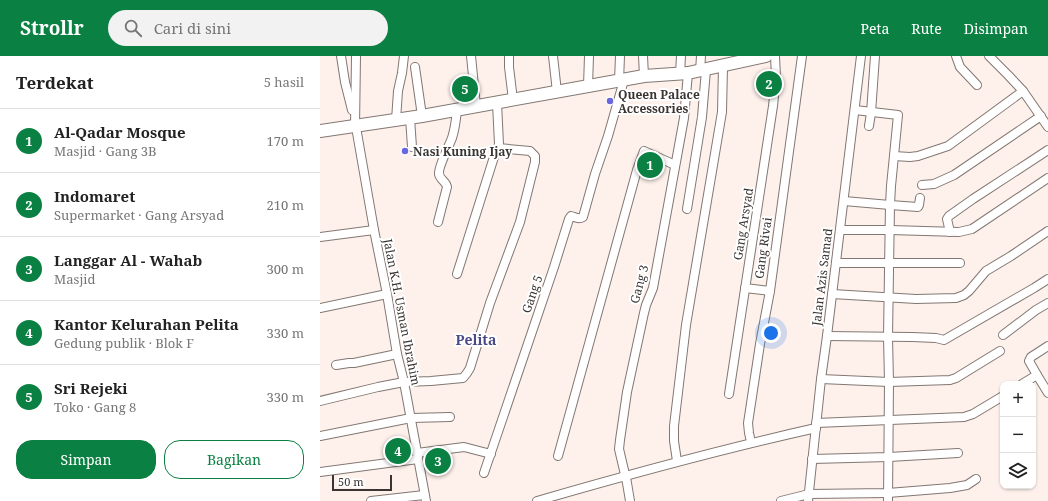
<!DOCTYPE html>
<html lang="id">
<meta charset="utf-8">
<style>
body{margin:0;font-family:"Noto Serif",serif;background:#f2f2f2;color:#222}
.controls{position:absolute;right:12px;bottom:12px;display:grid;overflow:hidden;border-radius:8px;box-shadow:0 1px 3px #0004}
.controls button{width:36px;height:36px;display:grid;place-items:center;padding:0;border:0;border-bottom:1px solid #e0e0e0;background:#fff;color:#222;font:20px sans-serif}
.scale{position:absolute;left:12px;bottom:10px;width:60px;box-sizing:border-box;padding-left:4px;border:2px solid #3a3533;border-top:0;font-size:11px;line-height:14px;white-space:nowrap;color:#3a3533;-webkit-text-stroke:3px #fff;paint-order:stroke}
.you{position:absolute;left:451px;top:277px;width:14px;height:14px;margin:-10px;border:3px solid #fff;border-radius:50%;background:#1a73e8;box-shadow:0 0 0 6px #1a73e833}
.badge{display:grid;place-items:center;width:26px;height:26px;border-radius:50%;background:#0b8043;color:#fff;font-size:13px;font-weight:700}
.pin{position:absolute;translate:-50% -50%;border:2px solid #fff;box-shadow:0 1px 4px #0006}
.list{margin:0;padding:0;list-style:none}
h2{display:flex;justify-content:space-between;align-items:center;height:52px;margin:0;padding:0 16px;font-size:17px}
h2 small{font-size:13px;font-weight:400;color:#767676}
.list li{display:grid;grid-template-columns:26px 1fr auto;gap:12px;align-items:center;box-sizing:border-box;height:64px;padding:0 16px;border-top:1px solid #e0e0e0}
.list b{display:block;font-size:15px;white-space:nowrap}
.list p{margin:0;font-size:13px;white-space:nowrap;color:#767676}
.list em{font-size:13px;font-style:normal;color:#767676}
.actions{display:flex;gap:8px;padding:12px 16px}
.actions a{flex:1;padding:9px 0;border:1px solid #0b8043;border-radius:16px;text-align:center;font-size:14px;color:#0b8043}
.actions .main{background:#0b8043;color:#fff}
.icon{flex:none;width:22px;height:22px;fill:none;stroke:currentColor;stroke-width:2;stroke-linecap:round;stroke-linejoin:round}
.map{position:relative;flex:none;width:728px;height:445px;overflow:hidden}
header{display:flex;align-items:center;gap:24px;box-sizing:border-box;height:56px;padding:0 20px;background:#0b8043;color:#fff}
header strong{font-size:19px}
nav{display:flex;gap:22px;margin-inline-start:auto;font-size:14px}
.search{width:280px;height:36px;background:#f2f2f2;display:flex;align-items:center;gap:10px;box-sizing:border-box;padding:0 14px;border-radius:22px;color:#767676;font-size:15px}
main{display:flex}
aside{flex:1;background:#fff}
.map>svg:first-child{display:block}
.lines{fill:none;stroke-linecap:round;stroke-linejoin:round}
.street-casing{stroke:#827772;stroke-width:10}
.secondary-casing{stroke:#827772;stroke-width:14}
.street{stroke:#fff;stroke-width:8}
.secondary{stroke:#fff;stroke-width:12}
.poi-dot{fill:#6a66e0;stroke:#fff;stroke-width:1.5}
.labels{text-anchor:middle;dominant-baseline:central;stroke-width:4;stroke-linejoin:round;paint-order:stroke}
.poi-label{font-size:12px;font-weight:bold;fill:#3a3533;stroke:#fff;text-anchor:start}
.street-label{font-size:12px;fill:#3a3533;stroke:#fff}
.quarter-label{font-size:14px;font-weight:bold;fill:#494a87;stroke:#fff}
</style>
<header>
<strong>Strollr</strong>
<div class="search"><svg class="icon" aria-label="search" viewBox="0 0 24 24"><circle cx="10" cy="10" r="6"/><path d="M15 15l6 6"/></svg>Cari di sini</div>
<nav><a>Peta</a><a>Rute</a><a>Disimpan</a></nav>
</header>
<main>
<aside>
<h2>Terdekat<small>5 hasil</small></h2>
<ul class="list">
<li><span class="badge">1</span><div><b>Al-Qadar Mosque</b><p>Masjid · Gang 3B</p></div><em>170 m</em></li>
<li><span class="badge">2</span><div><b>Indomaret</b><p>Supermarket · Gang Arsyad</p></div><em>210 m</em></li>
<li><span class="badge">3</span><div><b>Langgar Al - Wahab</b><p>Masjid</p></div><em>300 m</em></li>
<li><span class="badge">4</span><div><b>Kantor Kelurahan Pelita</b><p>Gedung publik · Blok F</p></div><em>330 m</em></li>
<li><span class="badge">5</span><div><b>Sri Rejeki</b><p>Toko · Gang 8</p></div><em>330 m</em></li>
</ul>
<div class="actions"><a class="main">Simpan</a><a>Bagikan</a></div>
</aside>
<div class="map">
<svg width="728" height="445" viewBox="0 0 728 445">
<rect width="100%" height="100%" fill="#fef1ec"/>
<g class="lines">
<g class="street-casing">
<g id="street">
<path d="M21 0 25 26 32 54"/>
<path d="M151 0 156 50"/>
<path d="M189 0V11L193 44"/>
<path d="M233 0 237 36"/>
<path d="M323 0 324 20"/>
<path d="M636 0 640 11 657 29"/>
<path d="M669 0 688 19 703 35 728 71"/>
<path d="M95 11 102 60"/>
<path d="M380 15 381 0"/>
<path d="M360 18 361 0"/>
<path d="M299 25 300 0"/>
<path d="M268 30 269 0"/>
<path d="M535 54 578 59 571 130 570 149 568 281 569 326 568 445"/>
<path d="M90 62 92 91"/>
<path d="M76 64 78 35 82 17 84 0"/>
<path d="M549 70 551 57 555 0"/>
<path d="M35 71 36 0"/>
<path d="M36 71 54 174 67 238 77 298 84 326 106 445"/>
<path d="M574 100 590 101 598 100 628 90 703 35"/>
<path d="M602 129 614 128 634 119 721 60"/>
<path d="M524 145 570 149 598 151 599 149 600 142"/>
<path d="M367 153 382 61 386 14"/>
<path d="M118 166 127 131C126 125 120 124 119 118 118 111 129 90 132 82 135 73 136 64 137 54"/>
<path d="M520 174H570L639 176 652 173 728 122"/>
<path d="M630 176 627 163 629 160 653 143 728 94"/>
<path d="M0 181 54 174"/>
<path d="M516 207H640"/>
<path d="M137 218 174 101 178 92 179 88 177 47"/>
<path d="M425 232 450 235"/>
<path d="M512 238 596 243 636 242 644 239 649 235 666 215 691 200 728 175"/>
<path d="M0 252 67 238"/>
<path d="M683 279 716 254 728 247"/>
<path d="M507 280 592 281 616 282 624 284 714 232 728 223"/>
<path d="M16 309 29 307H34L77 298"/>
<path d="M717 319 728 337"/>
<path d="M501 323 569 326 630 324 636 322 680 295"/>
<path d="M702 328 717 319 709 305 711 301 728 290"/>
<path d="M409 338 453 50 456 21 455 0"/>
<path d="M0 345 58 331 84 326 111 325 143 322 147 317 150 312 170 247 200 166 215 106V100L210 95 178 92"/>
<path d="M496 367 644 361 653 358 683 340"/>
<path d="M0 380 91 362 130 361"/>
<path d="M431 386 429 377 428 367 440 288 450 235 482 0"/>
<path d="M97 397 144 391 171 398"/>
<path d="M238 400 317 114 324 95 355 109"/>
<path d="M492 403 569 401 638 397"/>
<path d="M357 405 354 385V370L366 269 402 56 403 10"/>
<path d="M0 416 98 403"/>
<path d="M164 417 234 211 249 163 251 160C255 161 259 164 263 161L275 118 288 80 304 24"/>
<path d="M51 445 104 439"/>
<path d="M217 445C310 418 402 393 496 372"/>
<path d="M310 445 307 427 299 393 300 384 307 336 324 257 326 249 333 232 364 62 368 17"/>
<path d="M461 445 489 438 568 437 630 432 647 429 656 423"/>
<path d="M488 445 501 323 507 280 541 0"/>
</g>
</g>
<g class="secondary-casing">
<path id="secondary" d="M0 75 102 60 324 20 368 17 446 0"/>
</g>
<use href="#street" class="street"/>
<use href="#secondary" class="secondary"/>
</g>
<g class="poi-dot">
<circle cx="290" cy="45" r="4"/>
<circle cx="85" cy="95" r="4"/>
</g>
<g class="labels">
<g class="poi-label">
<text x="298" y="38">Queen Palace<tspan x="298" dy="14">Accessories</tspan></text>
<text x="93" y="95">Nasi Kuning Ijay</text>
</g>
<g class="street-label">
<text transform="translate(423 168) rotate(-81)">Gang Arsyad</text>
<text transform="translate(443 192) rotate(-82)">Gang Rivai</text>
<text transform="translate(502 221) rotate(-83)">Jalan Azis Samad</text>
<text transform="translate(319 228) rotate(-75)">Gang 3</text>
<text transform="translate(212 238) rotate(-71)">Gang 5</text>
<text transform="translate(82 256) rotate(79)">Jalan K.H. Usman Ibrahim</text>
</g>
<g class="quarter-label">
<text x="156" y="283">Pelita</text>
</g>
</g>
</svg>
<div class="controls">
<button>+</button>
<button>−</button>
<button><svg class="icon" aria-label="layers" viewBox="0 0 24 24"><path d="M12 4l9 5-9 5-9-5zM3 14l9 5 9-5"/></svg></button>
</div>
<div class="scale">50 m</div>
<div class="you"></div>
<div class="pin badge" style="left:330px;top:109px">1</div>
<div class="pin badge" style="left:449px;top:28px">2</div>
<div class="pin badge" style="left:118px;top:405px">3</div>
<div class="pin badge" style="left:78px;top:395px">4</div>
<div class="pin badge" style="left:145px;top:33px">5</div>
</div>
</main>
